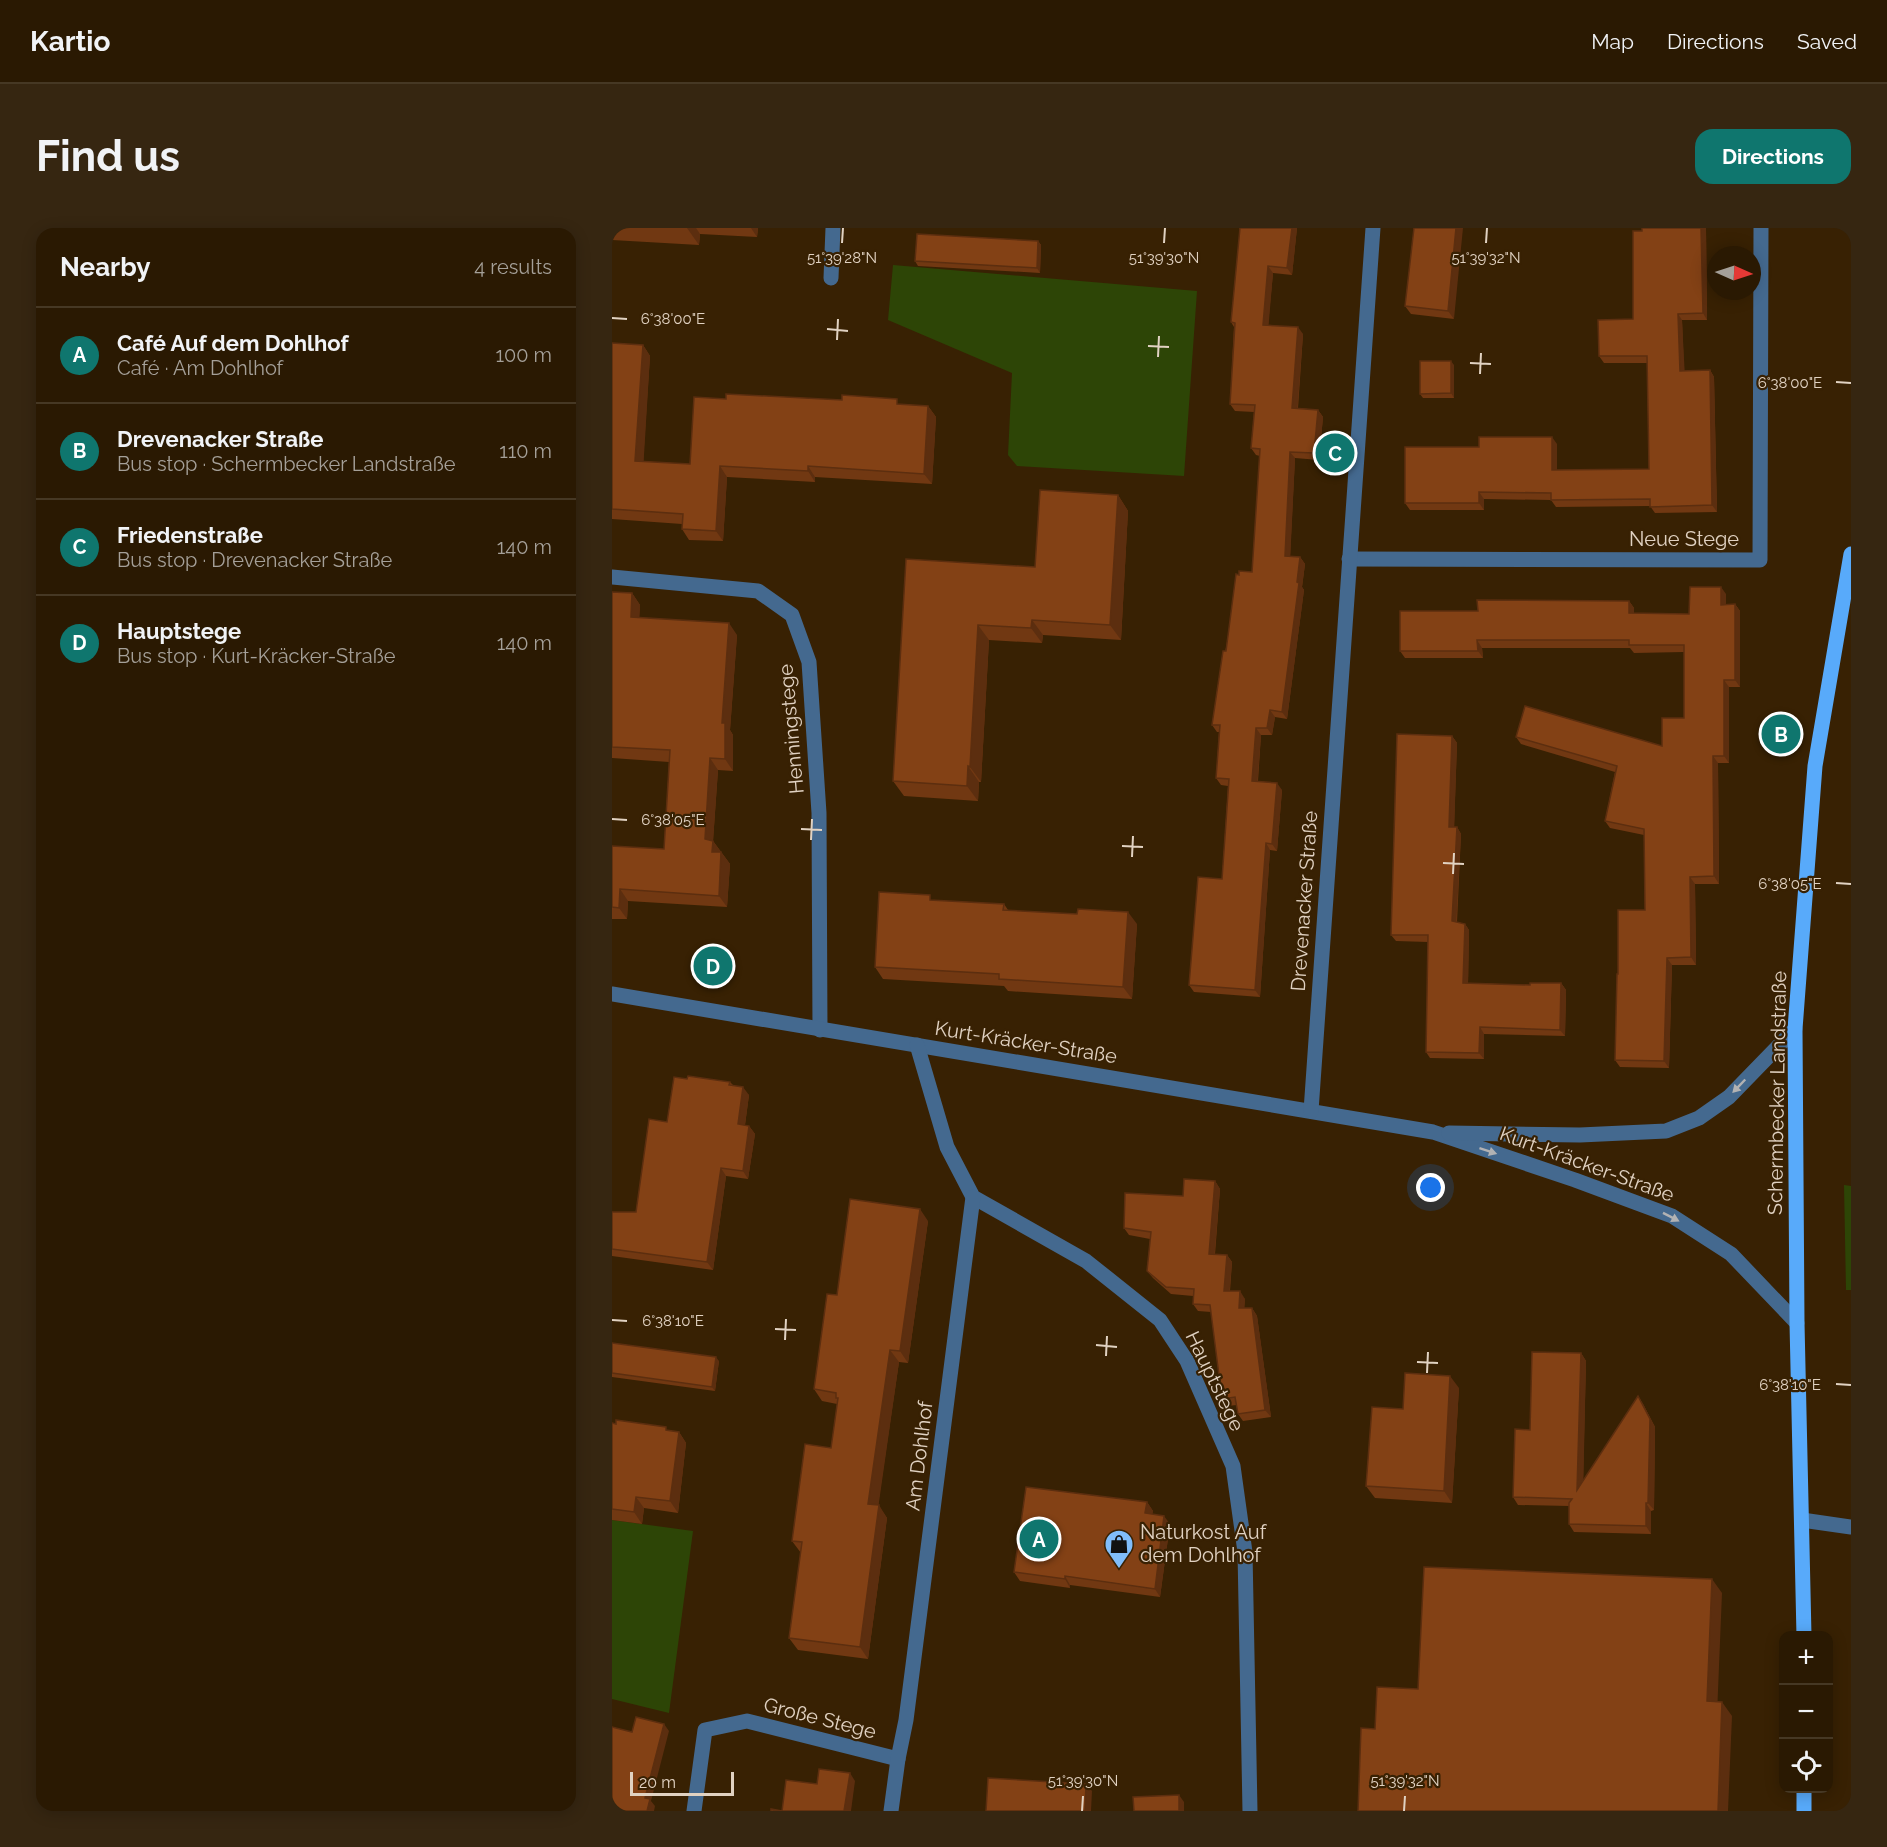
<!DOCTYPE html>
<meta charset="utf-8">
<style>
body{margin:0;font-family:Raleway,sans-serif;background:#362611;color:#f1f3f6}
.controls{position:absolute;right:18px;bottom:18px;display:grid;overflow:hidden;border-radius:12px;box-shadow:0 3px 15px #0003}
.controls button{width:54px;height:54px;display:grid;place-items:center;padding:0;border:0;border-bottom:2px solid #463824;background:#2a1902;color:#f1f3f6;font:30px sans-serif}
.compass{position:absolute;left:1095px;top:18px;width:54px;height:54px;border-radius:50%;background:#2a1902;box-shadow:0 3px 15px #0003;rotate:93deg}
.scale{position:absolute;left:18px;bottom:15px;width:104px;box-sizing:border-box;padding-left:6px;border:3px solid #e1d2c2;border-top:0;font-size:16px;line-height:21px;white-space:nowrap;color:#e1d2c2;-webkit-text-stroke:4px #382103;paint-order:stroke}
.you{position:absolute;left:819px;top:960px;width:21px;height:21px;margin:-15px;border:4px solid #fff;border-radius:50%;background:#1a73e8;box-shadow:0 0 0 9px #1a73e833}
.badge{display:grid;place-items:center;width:39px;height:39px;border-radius:50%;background:#0f766e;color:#fff;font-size:20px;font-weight:700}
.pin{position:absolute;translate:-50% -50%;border:3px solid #fff;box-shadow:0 2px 6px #0006}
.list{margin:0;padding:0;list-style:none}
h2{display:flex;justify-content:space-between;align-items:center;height:78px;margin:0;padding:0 24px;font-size:26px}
h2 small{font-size:20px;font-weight:400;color:#a5a099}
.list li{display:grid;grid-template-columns:39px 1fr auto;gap:18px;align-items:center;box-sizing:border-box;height:96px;padding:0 24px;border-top:2px solid #463824}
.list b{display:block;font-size:22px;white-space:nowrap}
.list p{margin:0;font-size:20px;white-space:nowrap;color:#a5a099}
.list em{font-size:20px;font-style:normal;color:#a5a099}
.icon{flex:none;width:33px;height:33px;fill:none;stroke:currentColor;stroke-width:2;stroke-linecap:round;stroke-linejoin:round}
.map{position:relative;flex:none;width:1239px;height:1583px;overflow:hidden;border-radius:18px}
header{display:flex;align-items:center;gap:36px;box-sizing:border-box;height:84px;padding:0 30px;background:#2a1902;border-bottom:2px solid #463824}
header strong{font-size:28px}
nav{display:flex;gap:33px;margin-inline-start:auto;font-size:21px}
.intro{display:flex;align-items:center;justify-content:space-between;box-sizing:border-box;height:144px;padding:0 36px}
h1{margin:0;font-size:42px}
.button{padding:15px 27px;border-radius:18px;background:#0f766e;color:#fff;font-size:21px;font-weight:700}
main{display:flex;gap:36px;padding:0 36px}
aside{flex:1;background:#2a1902;border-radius:18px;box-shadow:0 3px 15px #0003}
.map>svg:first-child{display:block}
.green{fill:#2d4506}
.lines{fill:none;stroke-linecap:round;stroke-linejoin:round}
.minor{stroke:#44698f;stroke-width:15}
.major{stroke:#58aafa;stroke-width:15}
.wall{fill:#713812}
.shaded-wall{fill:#5c2e0f}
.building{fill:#834115;stroke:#5c2e0f;stroke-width:1.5}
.oneway{fill:#b2b2b3}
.ticks{fill:none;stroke:#e1d2c2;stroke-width:2}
.labels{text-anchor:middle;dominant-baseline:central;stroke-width:4.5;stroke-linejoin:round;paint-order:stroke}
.street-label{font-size:20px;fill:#e1d2c2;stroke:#382103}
.poi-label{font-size:20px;fill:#e1d2c2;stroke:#382103;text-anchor:start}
.ticks-label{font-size:15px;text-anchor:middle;fill:#e1d2c2;stroke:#382103;stroke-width:4.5;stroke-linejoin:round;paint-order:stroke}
</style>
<header>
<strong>Kartio</strong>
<nav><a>Map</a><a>Directions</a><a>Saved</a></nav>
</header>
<div class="intro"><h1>Find us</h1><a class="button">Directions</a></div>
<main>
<aside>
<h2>Nearby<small>4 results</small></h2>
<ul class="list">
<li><span class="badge">A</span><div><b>Café Auf dem Dohlhof</b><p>Café · Am Dohlhof</p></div><em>100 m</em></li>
<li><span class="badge">B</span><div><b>Drevenacker Straße</b><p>Bus stop · Schermbecker Landstraße</p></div><em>110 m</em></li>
<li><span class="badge">C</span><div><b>Friedenstraße</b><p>Bus stop · Drevenacker Straße</p></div><em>140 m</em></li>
<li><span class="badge">D</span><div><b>Hauptstege</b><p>Bus stop · Kurt-Kräcker-Straße</p></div><em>140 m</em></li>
</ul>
</aside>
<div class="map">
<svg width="1239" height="1583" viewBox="0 0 1239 1583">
<rect width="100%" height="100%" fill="#382103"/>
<g class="green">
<path d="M281 37 585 63 572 248 405 238 396 227 400 145 276 92Z"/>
<path d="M1232 957 1239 958V1062H1234Z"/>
<path d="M0 1292 81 1303 57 1485 0 1471Z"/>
</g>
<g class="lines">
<g class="minor">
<path d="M219 50 221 0"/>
<path d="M737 331 1148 332 1149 0"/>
<path d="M0 349 146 363 180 387 197 434 207 585 208 802"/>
<path d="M0 766 821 904 963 952 1060 988 1119 1026 1185 1095"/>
<path d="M305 817 335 919 361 969 474 1033 548 1092 575 1133 621 1238 633 1324 638 1583"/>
<path d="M699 883 761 0"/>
<path d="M837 905 968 907 1054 903 1087 890 1117 869 1183 801"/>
<path d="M1190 1292 1239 1299"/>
<path d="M82 1583 93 1502 135 1493 286 1531"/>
<path d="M279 1583 286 1531 294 1492 361 969"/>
</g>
<g class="major">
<path d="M1192 1408 1185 1095 1183 801 1203 538 1239 326"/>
<path d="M1192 1583V1560"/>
</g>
</g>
<g class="wall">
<path d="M0 0H146L145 9 88 6 87 17 0 12Z"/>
<path d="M627 0H685L680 47 661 45 656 97 691 106 686 180 706 182 711 189 707 232 683 230 678 328 688 329 693 336 690 359 692 362 675 491 663 489 660 507H649L646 553 670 562 665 623 658 622 648 769 582 764 577 757 610 651 616 558 609 557 604 550 607 504H605L600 497 627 347 640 344 648 228 644 227 639 220 642 184 623 183 618 176 622 99 619 94 628 1Z"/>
<path d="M802 0 842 91 799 86 793 78Z"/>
<path d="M1094 0 1095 92H1070L1072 143 1098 142 1102 149 1105 284 1043 285 1038 278 944 279 939 272 872 271V282H798L793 275 867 219 945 216V242L1037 241 1035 135H992L987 128 1021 91Z"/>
<path d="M426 13 429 17 428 45 306 38 303 33Z"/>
<path d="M0 115 31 117 38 128 31 234 78 236 114 171 289 176 316 178 324 189 320 256 203 249V254L115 249 111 313 77 312 70 301V296L0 291Z"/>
<path d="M842 137V170H811L808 166Z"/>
<path d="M506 267 516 283 509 412 431 407 430 415 377 412 369 554H367L366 573 292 568 281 553 294 331 423 339Z"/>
<path d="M0 364 20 365 28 377 27 389 125 407 118 502 121 507V543L106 542 101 613 118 636 115 679 16 673 15 691H0V618L52 621 57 534 0 530Z"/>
<path d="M1114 366V376H1123L1128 383V459H1117V535H1106L1107 656H1083L1084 737H1060L1057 840 1008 839 1003 832 1006 746 1033 682 1032 607 998 600 993 593 1003 544 909 516 904 509 1050 518 1072 490V424L1022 425 1018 420H870L871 430H793L788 423 866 383 1017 373 1022 380V385L1077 386Z"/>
<path d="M840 508 845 515 842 599H845L849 606 845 694 853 696 857 702 856 755 918 757 949 755 954 762 953 808 872 806V831L818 830 814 824 816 714 784 713 779 707Z"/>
<path d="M322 673 392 676 396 682 525 696 520 771 396 763 392 758 271 751 263 739Z"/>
<path d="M75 851 118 854 121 857 137 867 133 897 137 898 143 906 136 951 114 948 101 1042 0 1028V984H24L55 894Z"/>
<path d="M603 953 608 961 603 1026 615 1027 620 1034 618 1063 633 1071 632 1080H640L645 1088 659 1189 631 1193 626 1186 625 1177 615 1178 610 1171 599 1084 586 1083 581 1076V1068L559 1066 541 1050 535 1043 538 1011 517 1007 512 1000 571 968Z"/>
<path d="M316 993 296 1135 287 1134 266 1277 275 1290 256 1431 186 1422 177 1410 189 1325 180 1313 219 1220 225 1176 210 1173 202 1161 225 1067Z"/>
<path d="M0 1115 107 1133 103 1163 0 1149Z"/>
<path d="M969 1125 974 1133 971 1253 1026 1168 1031 1176 1043 1199 1042 1282 1039 1283V1306L962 1304 957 1296V1278L906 1277 901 1269Z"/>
<path d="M847 1160 840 1275 763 1270 754 1258Z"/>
<path d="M0 1195 67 1204 74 1215 66 1285 32 1280 30 1296 0 1292Z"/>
<path d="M535 1274 541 1283 540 1286 558 1296 548 1369 458 1357V1360L408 1353 402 1344Z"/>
</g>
<g class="shaded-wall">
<path d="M75 0H84L88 6 87 17Z"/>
<path d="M139 0H146L145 9Z"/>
<path d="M680 0H685L680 47 675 40Z"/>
<path d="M844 0H851L842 91 836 83Z"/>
<path d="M1089 0H1094L1095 92 1091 85Z"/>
<path d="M426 13 429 17 428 45 425 40Z"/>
<path d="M656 38 661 45 656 104 651 97Z"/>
<path d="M1066 86 1070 92 1073 150 1068 143Z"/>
<path d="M686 99 691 106 685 187 680 180Z"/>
<path d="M31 117 38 128 31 244 23 233Z"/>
<path d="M839 133 842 137V170L839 165Z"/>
<path d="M1098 142 1102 149 1105 284 1100 277Z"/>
<path d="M316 178 324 189 320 256 312 246Z"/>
<path d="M706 182 711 189 707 232 702 225Z"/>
<path d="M940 209 945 216V249L940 242Z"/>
<path d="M678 224 683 230 678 335 673 328Z"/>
<path d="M108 238 115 249 111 313 104 303Z"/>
<path d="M196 238 203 249V254L196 243Z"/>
<path d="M867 264 872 271V282L867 275Z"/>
<path d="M506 267 516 283 509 412 498 397Z"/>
<path d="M688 329 693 336 690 359 692 362 675 491 670 484Z"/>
<path d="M1109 359 1114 366V384L1109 377Z"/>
<path d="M20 365 28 377 27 400 19 389Z"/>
<path d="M1017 373 1022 380V392L1017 385Z"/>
<path d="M1123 376 1128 383V459L1123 452Z"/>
<path d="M420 392 431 407 430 415 419 400Z"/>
<path d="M117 395 125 407 118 502 121 507V543L113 531 110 495Z"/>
<path d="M366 397 377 412 369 554 358 539Z"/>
<path d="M865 412 870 420 871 430 866 423Z"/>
<path d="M1112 452 1117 459V535L1112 528Z"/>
<path d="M658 482 663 489 660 507 655 500Z"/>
<path d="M644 500 649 507 645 560 640 553Z"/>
<path d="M840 508 845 515 842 606 837 599Z"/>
<path d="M1101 528 1106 535 1107 656 1102 648Z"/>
<path d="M98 530 106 542 101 613 118 636 115 679 107 668 108 635 93 611Z"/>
<path d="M356 538 367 554 366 573 355 558Z"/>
<path d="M665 555 670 562 665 623 660 616Z"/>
<path d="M845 599 849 606 844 700 840 693Z"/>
<path d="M654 615 658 622 648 769 643 762Z"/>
<path d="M1078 649 1083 656 1084 737 1079 729Z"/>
<path d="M8 661 16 673 15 691 7 680Z"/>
<path d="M516 684 525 696 520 771 511 759Z"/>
<path d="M853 696 857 702 856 762 851 755Z"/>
<path d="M1055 730 1060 737 1057 840 1052 833Z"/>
<path d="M949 755 954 762 953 808 948 802Z"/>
<path d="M868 799 872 806V831L867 825Z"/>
<path d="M131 859 137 867 132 904 126 896Z"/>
<path d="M137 898 143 906 136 951 131 943Z"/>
<path d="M109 940 114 948 101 1042 95 1034Z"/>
<path d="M603 953 608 961 602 1033 597 1026Z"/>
<path d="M308 981 316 993 296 1135 288 1123Z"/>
<path d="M615 1027 620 1034 617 1070 612 1063Z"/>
<path d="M628 1063 633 1071 632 1088 627 1080Z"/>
<path d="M640 1080 645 1088 659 1189 653 1182Z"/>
<path d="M278 1122 287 1134 265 1288 256 1276Z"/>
<path d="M969 1125 974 1133 971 1270 965 1262Z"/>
<path d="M104 1129 107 1133 103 1163 100 1159Z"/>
<path d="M838 1148 847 1160 840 1275 832 1263Z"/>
<path d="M1026 1168 1031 1176 1043 1199 1042 1282 1036 1275Z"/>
<path d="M67 1204 74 1215 66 1285 58 1273Z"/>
<path d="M24 1269 32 1280 30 1296 22 1284Z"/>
<path d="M535 1274 541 1283 539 1293 533 1285Z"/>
<path d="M1034 1275 1039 1283V1306L1034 1298Z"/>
<path d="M267 1277 275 1290 256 1431 248 1419Z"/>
<path d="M552 1288 558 1296 548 1369 543 1361Z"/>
<path d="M453 1348 458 1357V1360L453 1351Z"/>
<path d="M1100 1351 1110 1365 1105 1487 1095 1473Z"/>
<path d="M1110 1474 1120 1488 1116 1583H1106Z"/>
<path d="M52 1496 57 1503 39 1573 43 1578 42 1583H35L33 1570Z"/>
<path d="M238 1545 243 1553 239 1583H232Z"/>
<path d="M474 1556 480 1563 479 1583H473Z"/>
<path d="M567 1567 572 1574V1583H567Z"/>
</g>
<g class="building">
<path d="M628 0H680L675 40 656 38 651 97 686 99 680 180 706 182 702 225 678 224 673 328 688 329 685 354 687 355 670 484 658 482 655 500H644L640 553 665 555 660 616 654 615 643 762 577 757 586 649 610 651 617 551 604 550 608 497H600L611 423H614L624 346 627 347V343L640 344 648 221 639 220 643 177 618 176 623 95 619 94Z"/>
<path d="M802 0H844L836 83 793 78Z"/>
<path d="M1030 0H1089L1091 85 1066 86 1068 143 1098 142 1100 277 1038 279V271L939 272V265L867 264V275H793V219H867V209H940V242L1037 241 1035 128H987L986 92 1021 91V3H1030Z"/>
<path d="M305 6 426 13 425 40 303 33Z"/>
<path d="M0 115 31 117 23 233 78 236 82 169 114 171V166L230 172V167L285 171V176L316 178 312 246 196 238V243L108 238 104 303 70 301 71 286 0 281Z"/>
<path d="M808 133H839V165L808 166Z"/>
<path d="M428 262 506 267 498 397 420 392 419 400 366 397 358 539 356 538 355 558 281 553 294 331 423 339Z"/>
<path d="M1078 359H1109V377L1123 376V452H1112V528H1101L1102 648 1078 649 1079 729 1055 730 1052 833 1003 832 1005 746H1006V682H1033L1032 601 993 593 1005 538 904 509 913 478 1050 518V490H1072V417H1017V412H865L866 423H788V383H866L865 372 1017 373V385L1077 386Z"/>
<path d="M0 364 20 365 19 389 117 395 110 495H113V531L98 530 93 611 101 613 100 624H109L107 668 8 661 7 680 0 679V618L52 621 58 522 0 519Z"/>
<path d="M785 506 840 508 837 599H845L840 693 853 696 851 755 918 757V755H949L948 802 868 799 867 825 814 824 816 707H779Z"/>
<path d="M267 664 318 667V672L392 676 391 682 465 686 466 681 516 684 511 759 387 751V746L263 739Z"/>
<path d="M76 848 118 854 117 857 131 859 126 896 137 898 131 943 109 940 95 1034 0 1021V984H24L37 891 55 894 62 849 75 851Z"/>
<path d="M572 951 603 953 597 1026 615 1027 612 1063H628L627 1080H640L653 1182 626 1186 623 1169 610 1171 598 1077 581 1076 582 1061 554 1059 535 1043 539 1004 512 1000 513 965 571 968Z"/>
<path d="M238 971 308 981 288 1123 278 1122 256 1276 267 1277 248 1419 177 1410 190 1314 180 1313 193 1216 219 1220 226 1170H224V1165L202 1161 215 1066 225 1067Z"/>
<path d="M0 1115 104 1129 100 1159 0 1145Z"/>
<path d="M920 1124 969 1125 965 1262 1026 1168 1038 1191 1036 1275H1034V1298L957 1296V1275L960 1271 901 1269 903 1201 918 1202Z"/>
<path d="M793 1145 838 1148 832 1263 754 1258 760 1179 791 1181Z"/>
<path d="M4 1192 54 1199V1202L67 1204 58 1273 24 1269 22 1284 0 1281V1195L4 1196Z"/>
<path d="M414 1259 535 1274 533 1285 552 1288 543 1361 453 1348V1351L402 1344Z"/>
<path d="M812 1339 1100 1351 1095 1473 1110 1474 1106 1583H746L749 1500 763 1501 765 1459 806 1461Z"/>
<path d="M24 1489 52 1496 33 1570 38 1571 35 1583H0V1499L20 1504Z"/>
<path d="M207 1541 238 1545 232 1583H159V1581L170 1583 174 1552 205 1556Z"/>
<path d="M376 1550 474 1556 473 1583H374Z"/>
<path d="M567 1567V1583H522L521 1569Z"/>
</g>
<defs><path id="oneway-solid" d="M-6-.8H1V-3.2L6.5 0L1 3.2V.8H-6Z" transform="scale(1.5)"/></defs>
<g class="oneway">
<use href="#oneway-solid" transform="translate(1127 858) rotate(134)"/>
<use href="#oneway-solid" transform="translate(876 923) rotate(18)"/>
<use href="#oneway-solid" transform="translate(1059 989) rotate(27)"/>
</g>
<path class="ticks" d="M230 15 231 0M552 15 553 0M874 15 875 0M0 90 15 91M215 101 236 103M225 112 226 91M536 118 557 119M546 129 547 108M858 135 879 136M868 146 869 125M1224 154 1239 155M0 591 15 592M189 601 210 602M199 612 200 591M510 618 531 619M520 629 521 608M831 635 852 636M841 646 842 625M1224 655 1239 656M0 1092 15 1093M163 1101 184 1102M173 1112 174 1091M484 1117 505 1119M494 1128 495 1108M805 1134 826 1135M815 1145 816 1124M1224 1156 1239 1157M470 1583 471 1568M792 1583 793 1568"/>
<defs>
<g id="shop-pin" transform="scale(1.5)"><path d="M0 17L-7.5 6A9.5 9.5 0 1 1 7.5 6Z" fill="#80bdfa" stroke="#382103"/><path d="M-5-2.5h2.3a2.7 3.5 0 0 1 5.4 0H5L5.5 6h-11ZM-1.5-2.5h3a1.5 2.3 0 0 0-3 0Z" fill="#111"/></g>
</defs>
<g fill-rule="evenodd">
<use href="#shop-pin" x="507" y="1316"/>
</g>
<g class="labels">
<g class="street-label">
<text x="1072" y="311">Neue Stege</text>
<text transform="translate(179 501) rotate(-95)">Henningstege</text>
<text transform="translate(692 673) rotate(-86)">Drevenacker Straße</text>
<text transform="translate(414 814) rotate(9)">Kurt-Kräcker-Straße</text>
<text transform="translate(1165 865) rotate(-89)">Schermbecker Landstraße</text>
<text transform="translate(975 936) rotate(20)">Kurt-Kräcker-Straße</text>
<text transform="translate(603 1153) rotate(64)">Hauptstege</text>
<text transform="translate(307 1228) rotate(-83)">Am Dohlhof</text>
<text transform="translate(208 1490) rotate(14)">Große Stege</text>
</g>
<g class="poi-label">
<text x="528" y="1304">Naturkost Auf<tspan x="528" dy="23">dem Dohlhof</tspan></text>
</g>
</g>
<g class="ticks-label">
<text x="230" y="35">51°39'28"N</text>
<text x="552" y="35">51°39'30"N</text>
<text x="874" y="35">51°39'32"N</text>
<text x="61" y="96">6°38'00"E</text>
<text x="1178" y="160">6°38'00"E</text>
<text x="61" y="597">6°38'05"E</text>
<text x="1178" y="661">6°38'05"E</text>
<text x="61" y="1098">6°38'10"E</text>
<text x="1178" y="1162">6°38'10"E</text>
<text x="471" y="1558">51°39'30"N</text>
<text x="793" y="1558">51°39'32"N</text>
</g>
</svg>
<div class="controls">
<button>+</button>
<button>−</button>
<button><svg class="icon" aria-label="locate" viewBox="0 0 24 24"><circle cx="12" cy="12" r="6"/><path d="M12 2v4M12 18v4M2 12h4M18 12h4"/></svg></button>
</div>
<svg class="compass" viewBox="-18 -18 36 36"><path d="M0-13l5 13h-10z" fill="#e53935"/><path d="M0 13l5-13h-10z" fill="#a5a099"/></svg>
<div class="scale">20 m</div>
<div class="you"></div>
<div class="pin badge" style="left:427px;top:1311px">A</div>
<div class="pin badge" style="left:1169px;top:506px">B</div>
<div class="pin badge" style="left:723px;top:225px">C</div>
<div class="pin badge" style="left:101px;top:738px">D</div>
</div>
</main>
